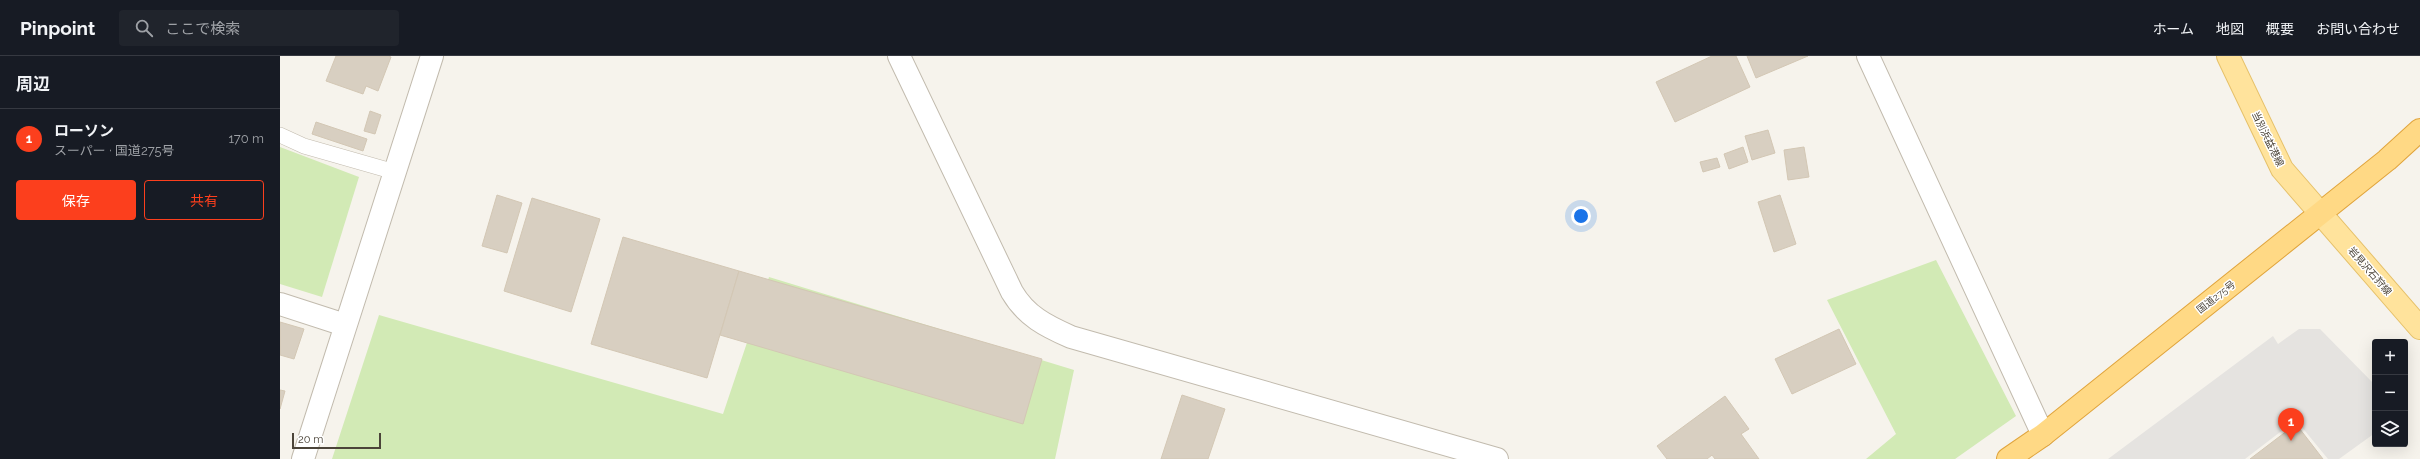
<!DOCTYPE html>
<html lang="ja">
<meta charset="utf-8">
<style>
body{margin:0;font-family:Raleway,"Noto Sans JP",sans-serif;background:#20242c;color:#f1f3f6}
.controls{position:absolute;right:12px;bottom:12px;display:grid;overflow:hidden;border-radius:4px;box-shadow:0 4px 16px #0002}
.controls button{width:36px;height:36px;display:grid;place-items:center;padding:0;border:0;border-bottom:1px solid #363941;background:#171b24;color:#f1f3f6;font:20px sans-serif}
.scale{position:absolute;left:12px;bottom:10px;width:89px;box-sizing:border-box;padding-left:4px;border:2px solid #4b4439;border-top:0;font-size:11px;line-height:14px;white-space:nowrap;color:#4b4439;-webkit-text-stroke:3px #fff;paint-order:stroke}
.you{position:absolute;left:1301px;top:160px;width:14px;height:14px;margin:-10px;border:3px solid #fff;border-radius:50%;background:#1a73e8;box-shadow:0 0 0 6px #1a73e833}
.badge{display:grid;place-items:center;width:26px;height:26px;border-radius:50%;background:#fc3f1d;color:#fff;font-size:13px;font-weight:700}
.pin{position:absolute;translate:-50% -33px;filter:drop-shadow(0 1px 2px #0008)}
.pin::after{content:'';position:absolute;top:21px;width:14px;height:12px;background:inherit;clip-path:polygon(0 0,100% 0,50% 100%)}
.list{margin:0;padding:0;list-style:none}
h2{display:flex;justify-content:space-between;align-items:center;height:52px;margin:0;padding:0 16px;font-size:17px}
h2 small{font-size:13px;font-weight:400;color:#9ea1a6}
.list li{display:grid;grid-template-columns:26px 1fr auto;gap:12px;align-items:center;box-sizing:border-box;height:60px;padding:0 16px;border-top:1px solid #363941}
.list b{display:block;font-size:15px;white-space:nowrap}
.list p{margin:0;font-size:13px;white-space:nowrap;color:#9ea1a6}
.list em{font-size:13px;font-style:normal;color:#9ea1a6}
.actions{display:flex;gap:8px;padding:12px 16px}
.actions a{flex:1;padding:9px 0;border:1px solid #fc3f1d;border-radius:4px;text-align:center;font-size:14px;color:#fc3f1d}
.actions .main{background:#fc3f1d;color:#fff}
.icon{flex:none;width:22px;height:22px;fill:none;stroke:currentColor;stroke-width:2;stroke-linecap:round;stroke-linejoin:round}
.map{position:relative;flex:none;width:2140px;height:403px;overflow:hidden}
header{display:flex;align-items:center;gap:24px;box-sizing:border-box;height:56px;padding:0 20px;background:#171b24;border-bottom:1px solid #363941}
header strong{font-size:19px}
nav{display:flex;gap:22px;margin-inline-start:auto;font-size:14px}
.search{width:280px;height:36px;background:#20242c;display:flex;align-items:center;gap:10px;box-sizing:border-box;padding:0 14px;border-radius:4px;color:#9ea1a6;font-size:15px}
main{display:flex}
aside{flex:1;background:#171b24}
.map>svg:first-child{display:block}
.green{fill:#d2eab5}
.parking{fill:#e5e3e0}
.building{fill:#d8cfc1;stroke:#d3c7b4}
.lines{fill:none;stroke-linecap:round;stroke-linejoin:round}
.service-casing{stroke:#c2bbae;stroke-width:16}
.minor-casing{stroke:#c2bbae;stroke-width:24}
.primary-casing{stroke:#e6c16a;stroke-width:24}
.trunk-casing{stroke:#e0a43c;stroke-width:24}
.service{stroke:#fff;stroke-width:15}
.minor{stroke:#fff;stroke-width:22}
.primary{stroke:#ffe39c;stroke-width:22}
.trunk{stroke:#ffd985;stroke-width:22}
.labels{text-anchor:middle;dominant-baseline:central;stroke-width:3;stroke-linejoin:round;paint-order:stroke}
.street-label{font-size:10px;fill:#4b4439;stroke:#fff}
</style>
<header>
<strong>Pinpoint</strong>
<div class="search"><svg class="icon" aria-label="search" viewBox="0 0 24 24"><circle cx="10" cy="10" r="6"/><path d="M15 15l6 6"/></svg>ここで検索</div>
<nav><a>ホーム</a><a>地図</a><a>概要</a><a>お問い合わせ</a></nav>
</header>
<main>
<aside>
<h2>周辺<small></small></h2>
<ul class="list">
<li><span class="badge">1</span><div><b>ローソン</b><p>スーパー · 国道275号</p></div><em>170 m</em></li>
</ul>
<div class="actions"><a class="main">保存</a><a>共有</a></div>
</aside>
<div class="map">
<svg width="2140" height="403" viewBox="0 0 2140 403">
<rect width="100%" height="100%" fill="#f6f3ec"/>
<g class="green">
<path d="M0 91 79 121 42 241 0 228Z"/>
<path d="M1656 204 1736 360 1675 403H1586L1616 378 1547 244Z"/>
<path d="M489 221 794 314 775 403H52L99 259 443 358Z"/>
</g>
<path class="parking" d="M2019 273H2040L2095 329V377L2059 403H2048L2016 364 1965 403H1828L1993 280 1998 288Z"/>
<g class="building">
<path d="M56 0H108L111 1 98 35 86 30 83 38 46 25Z"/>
<path d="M1432 0H1456L1470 31 1395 66 1376 26Z"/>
<path d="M1467 0H1528L1476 22Z"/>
<path d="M90 55 101 59 95 78 84 75Z"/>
<path d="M36 66 87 83 83 95 32 78Z"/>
<path d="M1488 74 1495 97 1472 104 1465 80Z"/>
<path d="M1463 91 1468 106 1449 113 1444 98Z"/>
<path d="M1524 91 1529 121 1508 124 1504 94Z"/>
<path d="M1437 102 1440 111 1423 116 1420 106Z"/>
<path d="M217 139 242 147 227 197 202 190Z"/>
<path d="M1500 139 1516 188 1494 196 1478 146Z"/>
<path d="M252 142 320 163 291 256 224 235Z"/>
<path d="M343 181 459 215 427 322 311 288Z"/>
<path d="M459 215 762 303 743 368 440 279Z"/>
<path d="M0 266 24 273 14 303 0 299Z"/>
<path d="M1559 273 1576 308 1512 338 1495 303Z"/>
<path d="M0 334 5 335 0 353Z"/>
<path d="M902 339 945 353 928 403H881Z"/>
<path d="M1445 340 1469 373 1461 378 1479 403H1435L1432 399 1427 403H1387L1377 390Z"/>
<path d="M2016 368 2043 403H1970Z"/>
</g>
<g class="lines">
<g class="service-casing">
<path id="service" d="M0 79 24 90 115 116"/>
</g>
<g class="minor-casing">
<g id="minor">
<path d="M619 0 732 236C746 260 766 270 791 281L1217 403"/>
<path d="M1588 0 1763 379"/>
<path d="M0 248 65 269"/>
<path d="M23 403 152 0"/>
</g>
</g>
<g class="primary-casing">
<path id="primary" d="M1948 0 2002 113 2140 272"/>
</g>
<g class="trunk-casing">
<path id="trunk" d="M1728 403 1763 379 2107 104 2140 74"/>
</g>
<use href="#service" class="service"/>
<use href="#minor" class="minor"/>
<use href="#primary" class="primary"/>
<use href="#trunk" class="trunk"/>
</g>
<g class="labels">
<g class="street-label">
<text transform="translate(1988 83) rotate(64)">当別浜益港線</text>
<text transform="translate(2090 215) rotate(49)">岩見沢石狩線</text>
<text transform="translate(1936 241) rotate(-38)">国道275号</text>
</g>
</g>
</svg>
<div class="controls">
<button>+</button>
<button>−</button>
<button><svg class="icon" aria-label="layers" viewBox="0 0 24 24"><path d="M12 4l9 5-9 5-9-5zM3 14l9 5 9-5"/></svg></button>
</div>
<div class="scale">20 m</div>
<div class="you"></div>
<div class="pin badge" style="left:2011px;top:385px">1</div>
</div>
</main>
